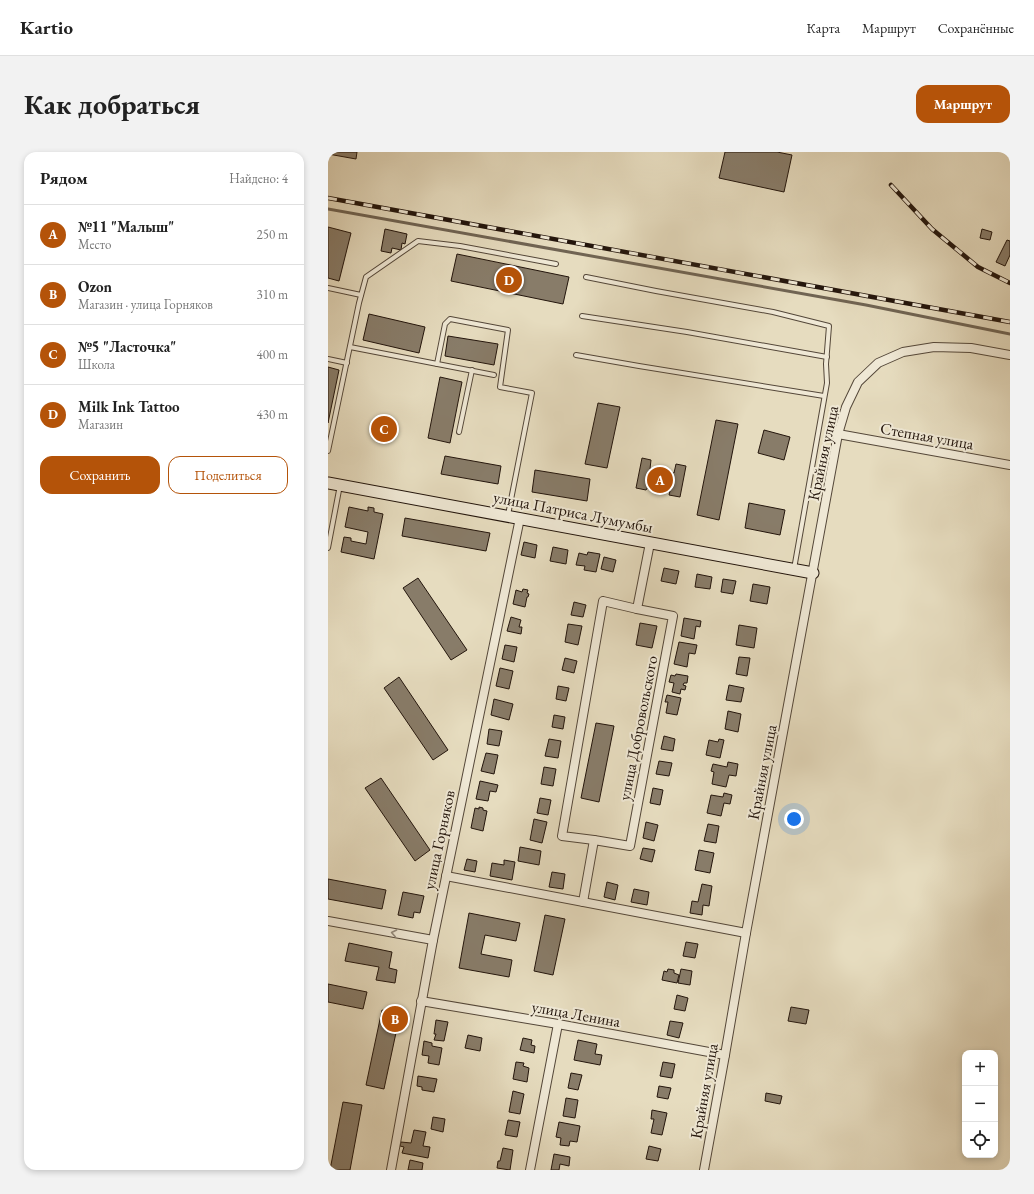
<!DOCTYPE html>
<html lang="ru">
<meta charset="utf-8">
<style>
body{margin:0;font-family:"EB Garamond",serif;background:#f2f2f2;color:#222}
.controls{position:absolute;right:12px;bottom:12px;display:grid;overflow:hidden;border-radius:8px;box-shadow:0 2px 6px #0003}
.controls button{width:36px;height:36px;display:grid;place-items:center;padding:0;border:0;border-bottom:1px solid #e0e0e0;background:#fff;color:#222;font:20px sans-serif}
.you{position:absolute;left:466px;top:667px;width:14px;height:14px;margin:-10px;border:3px solid #fff;border-radius:50%;background:#1a73e8;box-shadow:0 0 0 6px #1a73e833}
.badge{display:grid;place-items:center;width:26px;height:26px;border-radius:50%;background:#b45309;color:#fff;font-size:13px;font-weight:700}
.pin{position:absolute;translate:-50% -50%;border:2px solid #fff;box-shadow:0 1px 4px #0006}
.list{margin:0;padding:0;list-style:none}
h2{display:flex;justify-content:space-between;align-items:center;height:52px;margin:0;padding:0 16px;font-size:17px}
h2 small{font-size:13px;font-weight:400;color:#767676}
.list li{display:grid;grid-template-columns:26px 1fr auto;gap:12px;align-items:center;box-sizing:border-box;height:60px;padding:0 16px;border-top:1px solid #e0e0e0}
.list b{display:block;font-size:15px;white-space:nowrap}
.list p{margin:0;font-size:13px;white-space:nowrap;color:#767676}
.list em{font-size:13px;font-style:normal;color:#767676}
.actions{display:flex;gap:8px;padding:12px 16px}
.actions a{flex:1;padding:9px 0;border:1px solid #b45309;border-radius:12px;text-align:center;font-size:14px;color:#b45309}
.actions .main{background:#b45309;color:#fff}
.icon{flex:none;width:22px;height:22px;fill:none;stroke:currentColor;stroke-width:2;stroke-linecap:round;stroke-linejoin:round}
.map{position:relative;flex:none;width:682px;height:1018px;overflow:hidden;border-radius:12px}
header{display:flex;align-items:center;gap:24px;box-sizing:border-box;height:56px;padding:0 20px;background:#fff;border-bottom:1px solid #e0e0e0}
header strong{font-size:19px}
nav{display:flex;gap:22px;margin-inline-start:auto;font-size:14px}
.intro{display:flex;align-items:center;justify-content:space-between;box-sizing:border-box;height:96px;padding:0 24px}
h1{margin:0;font-size:28px}
.button{padding:10px 18px;border-radius:12px;background:#b45309;color:#fff;font-size:14px;font-weight:700}
main{display:flex;gap:24px;padding:0 24px}
aside{flex:1;background:#fff;border-radius:12px;box-shadow:0 2px 6px #0003}
.map>svg:first-child{display:block}
.lines{fill:none;stroke-linecap:round;stroke-linejoin:round}
.stream{stroke:#706453;stroke-width:3}
.building{fill:#887c69;stroke:#23150c}
.lane-casing{stroke:#544739;stroke-width:6}
.street-casing{stroke:#544739;stroke-width:10}
.secondary-casing{stroke:#23150c;stroke-width:13}
.lane{stroke:#efe8d5;stroke-width:4}
.street{stroke:#efe8d5;stroke-width:8}
.secondary{stroke:#efe8d5;stroke-width:11}
.rail-casing{stroke:#23150c;stroke-width:4.5}
.rail{stroke:#efe8d5;stroke-width:3;stroke-dasharray:9;stroke-linecap:butt}
.oneway{stroke:#93897b}
.labels{text-anchor:middle;dominant-baseline:central;stroke-width:4;stroke-linejoin:round;paint-order:stroke}
.street-label{font-size:16px;fill:#23150c;stroke:#efe8d5}
</style>
<header>
<strong>Kartio</strong>
<nav><a>Карта</a><a>Маршрут</a><a>Сохранённые</a></nav>
</header>
<div class="intro"><h1>Как добраться</h1><a class="button">Маршрут</a></div>
<main>
<aside>
<h2>Рядом<small>Найдено: 4</small></h2>
<ul class="list">
<li><span class="badge">A</span><div><b>№11 &quot;Малыш&quot;</b><p>Место</p></div><em>250 m</em></li>
<li><span class="badge">B</span><div><b>Ozon</b><p>Магазин · улица Горняков</p></div><em>310 m</em></li>
<li><span class="badge">C</span><div><b>№5 &quot;Ласточка&quot;</b><p>Школа</p></div><em>400 m</em></li>
<li><span class="badge">D</span><div><b>Milk Ink Tattoo</b><p>Магазин</p></div><em>430 m</em></li>
</ul>
<div class="actions"><a class="main">Сохранить</a><a>Поделиться</a></div>
</aside>
<div class="map">
<svg width="682" height="1018" viewBox="0 0 682 1018">
<rect width="100%" height="100%" fill="#e6dcbf"/>
<filter id="stains"><feTurbulence type="fractalNoise" baseFrequency=".005" numOctaves="4"/><feColorMatrix values="0 0 0 0 .2 0 0 0 0 .09 0 0 0 0 .02 0 0 0 .5 -.17"/></filter>
<radialGradient id="worn" r=".72"><stop offset=".6" stop-color="#630" stop-opacity="0"/><stop offset="1" stop-color="#630" stop-opacity=".3"/></radialGradient>
<g class="lines">
<path class="stream" d="M0 57 538 153 682 182"/>
</g>
<g class="building">
<path d="M0 0H29L28 7 0 2Z"/>
<path d="M397 0H449L464 3 456 40 391 26Z"/>
<path d="M0 75 23 81 11 129 0 126Z"/>
<path d="M57 77 79 82 77 92 74 91 73 98 64 96 63 101 53 99Z"/>
<path d="M654 77 664 80 662 88 652 86Z"/>
<path d="M679 88 682 89V103L677 114 668 110Z"/>
<path d="M129 102 241 125 235 152 123 129Z"/>
<path d="M41 162 97 175 91 201 35 188Z"/>
<path d="M120 184 170 192 166 213 117 204Z"/>
<path d="M0 215 11 218 0 271Z"/>
<path d="M112 225 134 230 122 291 100 286Z"/>
<path d="M270 251 292 255 279 316 257 312Z"/>
<path d="M388 268 410 272 391 368 369 363Z"/>
<path d="M436 278 462 285 456 308 430 301Z"/>
<path d="M117 304 173 314 170 332 113 322Z"/>
<path d="M314 306 323 308 322 317 346 321 348 312 358 314 352 345 341 343 342 339 320 335 318 338 308 336Z"/>
<path d="M207 318 262 327 259 349 204 340Z"/>
<path d="M421 351 457 358 452 383 417 376Z"/>
<path d="M21 355 40 359V355L46 356V360L55 362 46 407 13 400 16 385 23 386V389L38 392 40 380 17 375Z"/>
<path d="M77 366 162 381 158 399 74 384Z"/>
<path d="M196 390 209 393 207 406 193 403Z"/>
<path d="M225 395 240 398 238 412 222 409Z"/>
<path d="M260 400 272 402 268 420 256 418 257 414 248 413 251 401 259 403Z"/>
<path d="M276 405 288 408 285 420 273 417Z"/>
<path d="M336 416 351 419 348 432 333 429Z"/>
<path d="M369 422 384 425 382 437 367 435Z"/>
<path d="M90 426 139 498 123 508 75 436Z"/>
<path d="M395 427 408 429 405 442 393 440Z"/>
<path d="M425 432 442 435 439 452 422 449Z"/>
<path d="M195 437 200 438 199 441 201 442 200 445H199L197 455 185 452 188 438 194 440Z"/>
<path d="M246 450 258 453 255 465 243 463Z"/>
<path d="M183 465 193 468 191 475H194L193 482 179 479Z"/>
<path d="M356 466 373 469 372 475 368 474 366 487 353 484Z"/>
<path d="M312 471 329 474 324 496 308 493Z"/>
<path d="M240 472 254 474 250 493 237 490Z"/>
<path d="M411 473 429 476 426 496 408 493Z"/>
<path d="M351 490 369 493 367 502 361 501 359 515 346 512Z"/>
<path d="M177 493 189 495 186 510 174 507Z"/>
<path d="M411 505 422 506 419 524 408 522Z"/>
<path d="M237 506 249 509 246 521 234 518Z"/>
<path d="M172 516 185 519 181 537 168 534Z"/>
<path d="M348 522 360 524 359 531H356L355 533 358 534 357 538 353 537 352 542 344 540 346 531 341 530 343 523 347 524Z"/>
<path d="M71 525 120 598 105 608 56 536Z"/>
<path d="M401 533 416 536 413 550 398 548Z"/>
<path d="M230 534 241 536 238 549 228 547Z"/>
<path d="M339 543 353 546 349 563 338 561 340 550H337Z"/>
<path d="M166 547 185 552 181 568 163 563Z"/>
<path d="M400 559 413 562 410 580 397 577Z"/>
<path d="M226 563 237 565 235 577 224 575Z"/>
<path d="M268 571 286 574 271 650 253 646Z"/>
<path d="M161 577 174 579 171 594 159 592Z"/>
<path d="M336 584 347 587 345 599 333 597Z"/>
<path d="M221 587 233 589 230 606 217 604Z"/>
<path d="M391 587 396 588 392 606 378 603 381 588 390 590Z"/>
<path d="M158 601 170 603 166 622 153 619Z"/>
<path d="M331 609 344 611 341 624 328 622Z"/>
<path d="M400 610 410 612 408 624 401 623 398 635 384 632 386 620 383 619 385 612 399 615Z"/>
<path d="M216 615 228 617 225 634 213 632Z"/>
<path d="M53 626 102 698 87 709 37 636Z"/>
<path d="M152 629 170 633 168 640 162 639 160 649 148 647Z"/>
<path d="M325 636 335 638 332 653 322 651Z"/>
<path d="M396 641 404 643 402 652 396 651 393 664 379 661 383 643 395 645Z"/>
<path d="M212 646 223 648 220 663 209 661Z"/>
<path d="M151 655 155 656V658L159 659 155 679 143 676 147 656 151 657Z"/>
<path d="M206 667 219 670 214 691 202 688Z"/>
<path d="M318 670 330 673 326 689 315 686Z"/>
<path d="M380 672 391 674 388 691 376 689Z"/>
<path d="M192 695 213 699 211 713 190 709Z"/>
<path d="M315 696 327 698 324 710 312 707Z"/>
<path d="M371 698 386 701 382 721 367 718Z"/>
<path d="M139 707 149 709 147 720 136 718Z"/>
<path d="M176 708 187 710 184 728 162 724 164 711 176 713Z"/>
<path d="M224 720 237 722 235 737 221 735Z"/>
<path d="M0 727 58 738 54 757 0 747Z"/>
<path d="M279 730 290 733 287 748 276 745Z"/>
<path d="M374 732 384 734 381 754 375 753 374 763 362 761 364 749 370 750Z"/>
<path d="M306 737 321 740 319 753 303 750Z"/>
<path d="M75 740 96 744 92 761 86 760 85 766 70 763Z"/>
<path d="M141 761 192 771 188 789 157 783 153 802 184 808 181 825 131 816Z"/>
<path d="M217 763 237 767 225 823 206 819Z"/>
<path d="M358 790 370 792 367 806 355 804Z"/>
<path d="M21 791 64 800 61 816 69 818 67 831 48 828 51 815 17 809Z"/>
<path d="M340 817 346 818V821L351 823 349 831 334 828 336 819 339 820Z"/>
<path d="M353 817 364 819 362 833 350 831Z"/>
<path d="M0 832 39 840 35 857 0 850Z"/>
<path d="M349 843 360 846 357 859 346 857Z"/>
<path d="M463 855 481 858 478 872 460 869Z"/>
<path d="M54 858 72 862 56 937 38 933Z"/>
<path d="M108 868 120 870 116 889 106 888 108 882H106Z"/>
<path d="M342 869 355 871 351 886 339 883Z"/>
<path d="M140 883 154 886 152 899 137 896Z"/>
<path d="M195 886 204 888 203 893 207 894 206 901 192 898Z"/>
<path d="M250 888 269 892 267 902 274 903 272 913 246 908Z"/>
<path d="M96 889 104 891V894L114 896 111 913 100 911 101 904 94 903Z"/>
<path d="M188 910 196 911 195 914 201 916 199 930 185 927Z"/>
<path d="M335 910 347 912 344 926 332 924Z"/>
<path d="M243 921 254 923 250 938 240 936Z"/>
<path d="M90 924 109 927 106 940 94 938V935L89 934Z"/>
<path d="M331 934 343 936 340 947 329 945Z"/>
<path d="M185 939 196 942 192 962 181 960Z"/>
<path d="M438 941 454 944 452 952 437 949Z"/>
<path d="M238 946 250 948 247 966 235 964Z"/>
<path d="M15 950 34 953 22 1018H2Z"/>
<path d="M324 958 339 961 334 983 323 981 326 967H323Z"/>
<path d="M105 965 117 967 115 980 103 977Z"/>
<path d="M180 968 192 970 189 985 177 983Z"/>
<path d="M231 970 252 974 249 990 242 989 241 994 232 993 233 986 228 985Z"/>
<path d="M86 978 98 980 95 994 102 995 100 1006 74 1001 76 995 72 994 73 990 83 991Z"/>
<path d="M321 994 333 997 330 1009 318 1007Z"/>
<path d="M175 996 185 998 182 1018 169 1016 170 1009H172Z"/>
<path d="M226 1002 242 1005 241 1014 232 1012 231 1018H223Z"/>
<path d="M82 1008 95 1011 94 1018H80Z"/>
</g>
<g class="lines">
<g class="lane-casing">
<g id="lane">
<path d="M258 125 328 139 445 160 501 174 498 212 499 231 466 417"/>
<path d="M0 136 33 143"/>
<path d="M254 164 359 180 499 205"/>
<path d="M22 195 166 223"/>
<path d="M248 203 311 214 496 244"/>
<path d="M0 207 19 211"/>
<path d="M109 212 117 172 122 167 180 178 172 235 204 241 180 363"/>
<path d="M131 280 144 218"/>
<path d="M0 299 31 151 38 125 90 89 132 94 228 112"/>
<path d="M0 396 12 333"/>
</g>
</g>
<g class="street-casing">
<g id="street">
<path d="M510 282 682 313"/>
<path d="M266 688 234 684 275 449 309 457"/>
<path d="M118 724 418 781"/>
<path d="M255 750 266 688 302 694 345 464 309 457 322 391"/>
<path d="M0 769 105 788"/>
<path d="M93 849 230 872 397 903"/>
<path d="M63 1018 105 788 192 366"/>
<path d="M202 1018 230 872"/>
<path d="M376 1018 397 903 418 781 510 282 518 255 530 230 550 211 575 200 606 195 643 196 682 203"/>
</g>
</g>
<g class="secondary-casing">
<path id="secondary" d="M0 331 485 421"/>
</g>
<use href="#lane" class="lane"/>
<use href="#street" class="street"/>
<use href="#secondary" class="secondary"/>
<g class="rail-casing">
<g id="rail">
<path d="M563 33 604 77 650 115 682 131"/>
<path d="M0 46 682 170"/>
</g>
</g>
<use href="#rail" class="rail"/>
</g>
<defs><path id="oneway-chevron" d="M-2-3.5L2.5 0L-2 3.5" fill="none" stroke-width="1.6" stroke-linecap="round" stroke-linejoin="round"/></defs>
<use class="oneway" href="#oneway-chevron" transform="translate(66 781) rotate(-169)"/>
<g class="labels">
<g class="street-label">
<text transform="translate(599 284) rotate(10)">Степная улица</text>
<text transform="translate(495 301) rotate(-78)">Крайняя улица</text>
<text transform="translate(245 360) rotate(11)">улица Патриса Лумумбы</text>
<text transform="translate(310 576) rotate(-79)">улица Добровольского</text>
<text transform="translate(434 620) rotate(-79)">Крайняя улица</text>
<text transform="translate(111 688) rotate(-78)">улица Горняков</text>
<text transform="translate(248 862) rotate(10)">улица Ленина</text>
<text transform="translate(376 939) rotate(-80)">Крайняя улица</text>
</g>
</g>
<rect width="100%" height="100%" filter="url(#stains)"/>
<rect width="100%" height="100%" fill="url(#worn)"/>
</svg>
<div class="controls">
<button>+</button>
<button>−</button>
<button><svg class="icon" aria-label="locate" viewBox="0 0 24 24"><circle cx="12" cy="12" r="6"/><path d="M12 2v4M12 18v4M2 12h4M18 12h4"/></svg></button>
</div>
<div class="you"></div>
<div class="pin badge" style="left:332px;top:328px">A</div>
<div class="pin badge" style="left:67px;top:867px">B</div>
<div class="pin badge" style="left:56px;top:277px">C</div>
<div class="pin badge" style="left:181px;top:128px">D</div>
</div>
</main>
